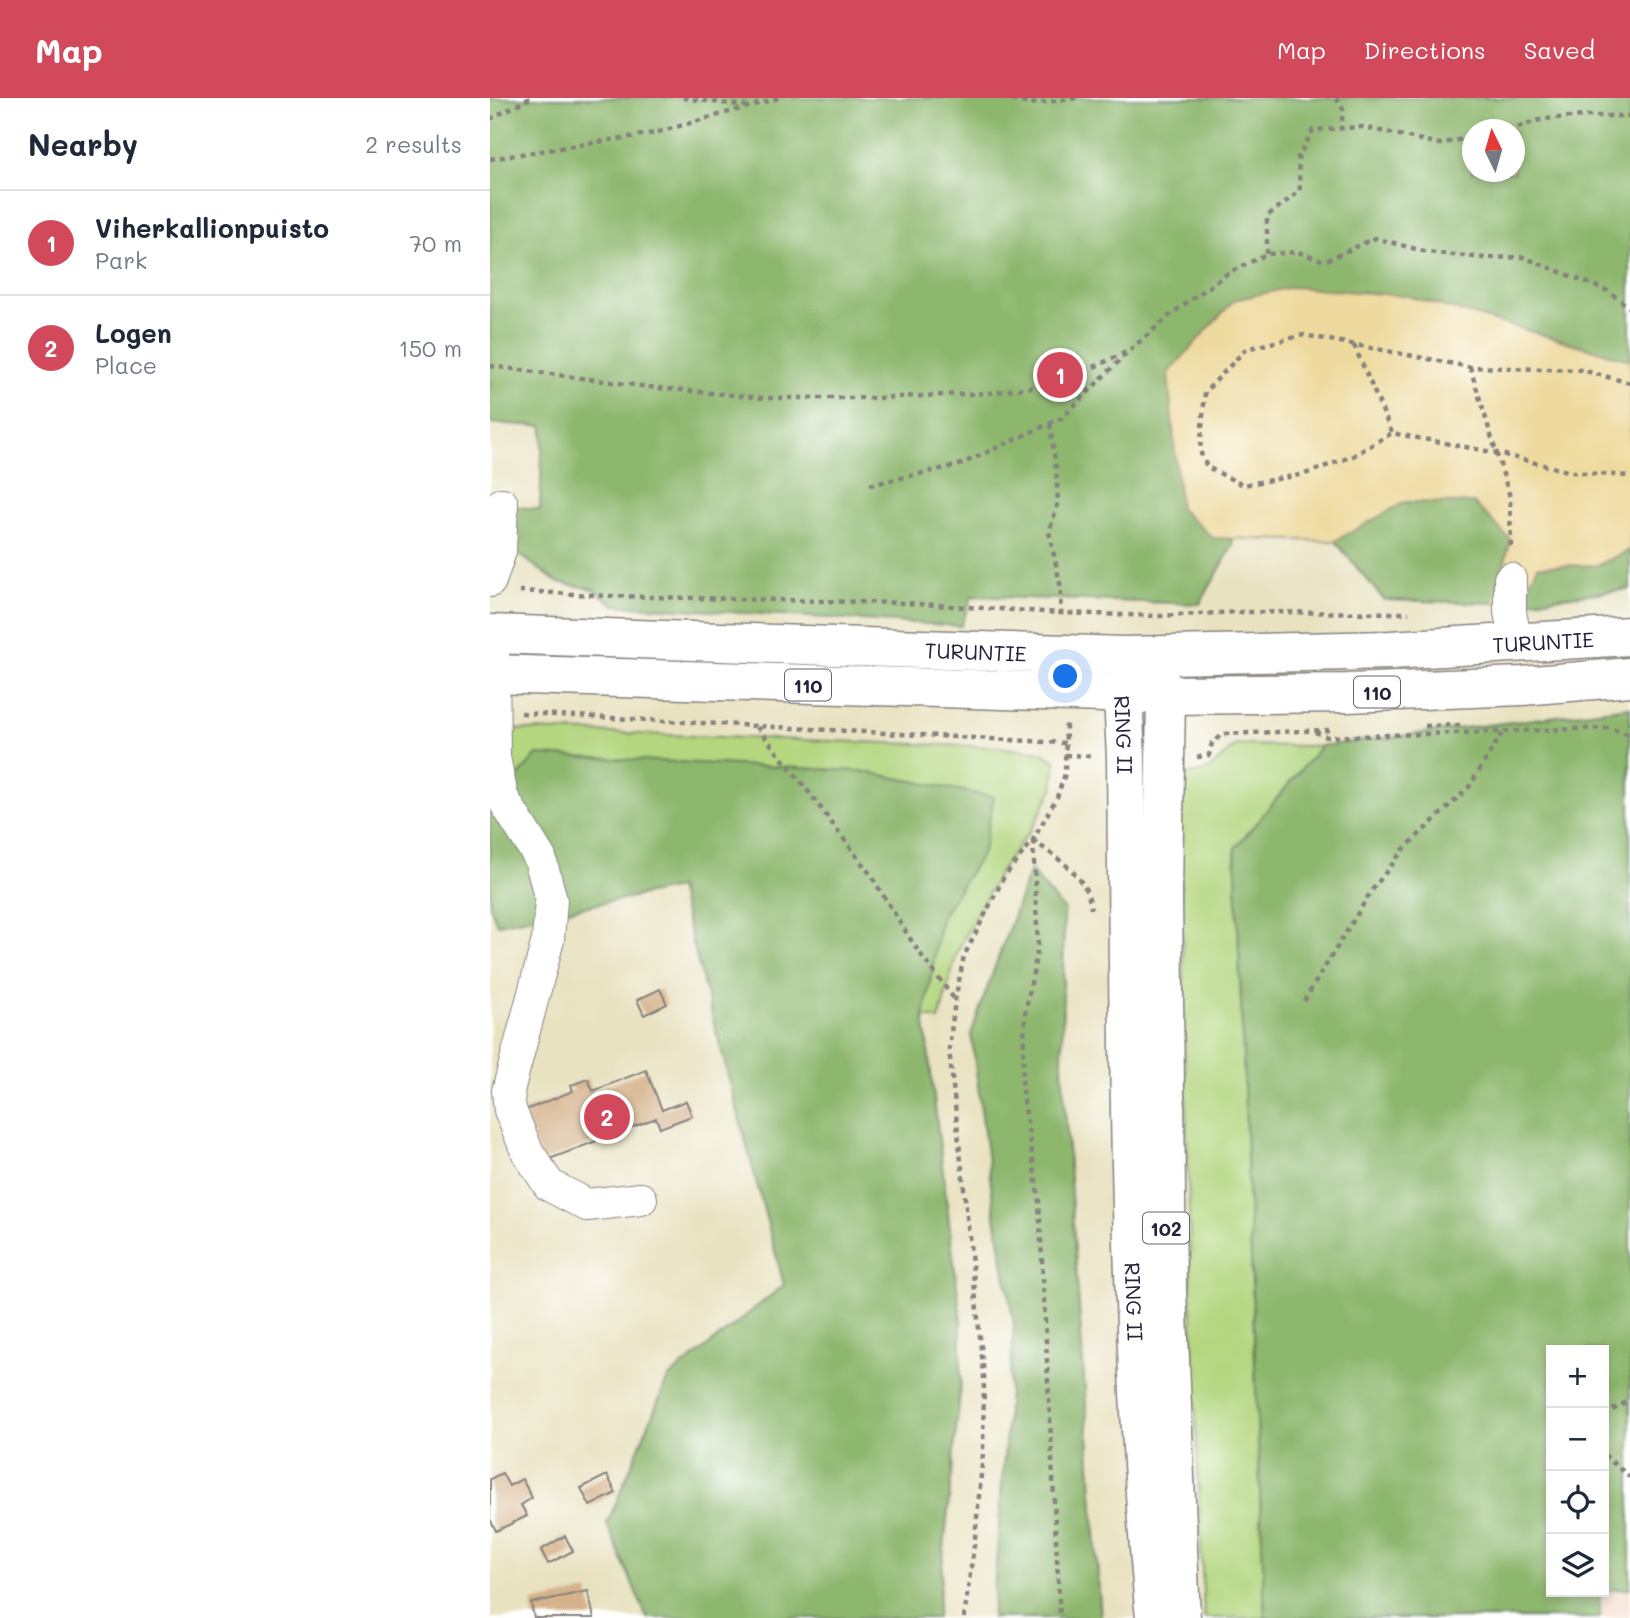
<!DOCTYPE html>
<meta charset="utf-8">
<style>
body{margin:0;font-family:Mali,sans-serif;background:#f6f6f7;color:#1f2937}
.controls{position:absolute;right:21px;bottom:21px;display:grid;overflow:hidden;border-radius:0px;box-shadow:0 4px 10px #0003}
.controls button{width:63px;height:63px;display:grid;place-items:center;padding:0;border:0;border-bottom:2px solid #e0e1e3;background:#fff;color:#1f2937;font:35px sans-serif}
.compass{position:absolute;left:972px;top:21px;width:63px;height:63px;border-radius:50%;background:#fff;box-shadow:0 4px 10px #0003;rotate:355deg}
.you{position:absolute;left:576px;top:579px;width:24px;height:24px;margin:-18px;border:5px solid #fff;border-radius:50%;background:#1a73e8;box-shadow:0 0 0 10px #1a73e833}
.badge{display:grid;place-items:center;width:46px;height:46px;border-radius:50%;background:#d1495b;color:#fff;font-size:23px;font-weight:700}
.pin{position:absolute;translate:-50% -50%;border:4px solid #fff;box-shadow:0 2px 7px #0006}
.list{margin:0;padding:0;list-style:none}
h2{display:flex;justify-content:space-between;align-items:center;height:91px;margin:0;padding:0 28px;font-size:30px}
h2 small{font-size:23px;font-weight:400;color:#747a83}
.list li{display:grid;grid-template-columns:46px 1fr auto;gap:21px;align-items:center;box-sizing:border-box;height:105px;padding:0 28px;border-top:2px solid #e0e1e3}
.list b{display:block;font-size:26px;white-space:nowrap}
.list p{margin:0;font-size:23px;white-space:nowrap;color:#747a83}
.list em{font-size:23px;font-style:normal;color:#747a83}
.icon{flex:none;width:38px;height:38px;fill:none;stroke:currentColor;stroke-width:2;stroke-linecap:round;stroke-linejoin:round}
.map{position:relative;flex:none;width:1140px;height:1520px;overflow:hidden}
header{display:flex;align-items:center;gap:42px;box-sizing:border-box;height:98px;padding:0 35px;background:#d1495b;color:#fff}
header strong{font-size:33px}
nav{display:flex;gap:38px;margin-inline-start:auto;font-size:24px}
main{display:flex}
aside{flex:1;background:#fff}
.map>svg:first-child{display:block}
.built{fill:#f2d4be}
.green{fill:#b3d67f;stroke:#6a7c5d;stroke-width:2}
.forest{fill:#8eb76e;stroke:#586c54;stroke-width:2;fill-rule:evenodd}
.sand{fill:#eeda9e;stroke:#887e6c;stroke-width:2}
.building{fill:#d5b28b}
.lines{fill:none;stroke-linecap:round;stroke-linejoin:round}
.minor-casing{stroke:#86827e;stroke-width:34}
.major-casing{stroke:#86827e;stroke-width:41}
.highway-casing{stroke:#86827e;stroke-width:41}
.path{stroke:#86827e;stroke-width:4.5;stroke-dasharray:5 5;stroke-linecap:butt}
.minor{stroke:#fff;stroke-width:32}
.major{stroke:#fff;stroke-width:38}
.highway{stroke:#fff;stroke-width:38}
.labels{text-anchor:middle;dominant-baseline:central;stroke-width:5;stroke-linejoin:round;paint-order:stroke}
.shield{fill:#fff;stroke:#646476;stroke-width:2}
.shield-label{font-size:19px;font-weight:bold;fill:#22223b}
.street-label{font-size:21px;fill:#22223b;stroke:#fff}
</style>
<header>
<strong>Map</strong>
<nav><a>Map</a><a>Directions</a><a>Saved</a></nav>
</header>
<main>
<aside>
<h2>Nearby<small>2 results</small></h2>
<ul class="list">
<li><span class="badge">1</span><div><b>Viherkallionpuisto</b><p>Park</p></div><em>70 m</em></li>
<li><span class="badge">2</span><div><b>Logen</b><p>Place</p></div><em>150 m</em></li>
</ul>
</aside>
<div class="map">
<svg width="1140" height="1520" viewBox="0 0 1140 1520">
<rect width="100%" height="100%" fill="#fff"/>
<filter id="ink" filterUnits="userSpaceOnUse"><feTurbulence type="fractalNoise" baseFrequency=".0143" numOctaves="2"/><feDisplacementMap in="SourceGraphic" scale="14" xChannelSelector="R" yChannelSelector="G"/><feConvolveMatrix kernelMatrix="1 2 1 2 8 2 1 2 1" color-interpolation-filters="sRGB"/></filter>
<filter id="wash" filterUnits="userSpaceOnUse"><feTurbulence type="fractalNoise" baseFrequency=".00686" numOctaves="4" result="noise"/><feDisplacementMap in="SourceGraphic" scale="28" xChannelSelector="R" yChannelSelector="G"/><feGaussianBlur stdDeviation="1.57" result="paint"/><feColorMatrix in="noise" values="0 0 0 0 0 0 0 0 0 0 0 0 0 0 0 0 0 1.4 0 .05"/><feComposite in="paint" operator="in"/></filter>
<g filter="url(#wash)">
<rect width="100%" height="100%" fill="#e9e2c1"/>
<path class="built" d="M1140 1490V1520H1110L1109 1494Z"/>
<g class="green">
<path d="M14 631 505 649 551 654 566 663 563 691 542 730 510 773 467 854 449 922 434 918 451 819 493 754 24 683Z"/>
<path d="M746 647 831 648 745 750 775 1520H714L701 1204 689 705 695 677 718 672Z"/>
</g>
<g class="forest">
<path d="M0 0H1140V262L917 198 723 440H742L743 447 710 506 482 498 471 528 125 507 103 491 67 484 22 451 17 407 50 412 53 328 0 325ZM982 32H1024V74H982Z"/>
<path d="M915 404 984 405 1021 442 1003 505 894 502 845 443Z"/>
<path d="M1140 452V491L1030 504 1048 468 1108 467Z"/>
<path d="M1140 609V1490L1114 1493V1252H1061V1494H1109L1110 1520H775L745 750 831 648Z"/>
<path d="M0 631 24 683 47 657 371 673 504 699 493 754 451 819 434 918 471 1222V1284L447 1520H157L117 1426 178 1280 294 1187 188 790 7 826 0 809Z"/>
<path d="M540 772 574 812 572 968 611 1520H502L524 1226 506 1124 481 935Z"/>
</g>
<path class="sand" d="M802 189 917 198 1140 262V452L1108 467 1048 468 1030 504 1003 505 1021 442 984 405 915 404 845 443 723 440 690 411 678 275 744 202Z"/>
<g id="blocks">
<g class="building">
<path d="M170 891 177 906 154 917 147 902Z"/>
<path d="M156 972 172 1012 196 1003 202 1018 170 1030 166 1020 52 1064 33 1013 83 993 81 987 98 981 103 993Z"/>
<path d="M12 1375 19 1388 32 1381 42 1400 31 1407 37 1418 6 1433 0 1421V1381Z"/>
<path d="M117 1377 126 1395 100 1408 91 1390Z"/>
<path d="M75 1438 83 1453 58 1466 51 1452Z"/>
<path d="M98 1493 104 1520H44L41 1505Z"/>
</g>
</g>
</g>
<g filter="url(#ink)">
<use href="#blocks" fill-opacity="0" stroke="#86827e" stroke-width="2"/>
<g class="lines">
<g class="minor-casing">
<g id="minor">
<path d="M1020 481V514L1026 546"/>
<path d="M0 483 10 453 12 406"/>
<path d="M3 552 4 659 12 699 50 760 61 802 58 842 18 993 20 1012 37 1053 59 1087 97 1107 151 1101"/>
</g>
</g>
<g class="major-casing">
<g id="major">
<path id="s1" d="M0 536 633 558 900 552 1140 538"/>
<path d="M0 576 676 597 857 595 1032 588 1140 579"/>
</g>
</g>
<g class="highway-casing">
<g id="highway">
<path id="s2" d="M658 558 633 597 636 660C639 948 638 1233 665 1520"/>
<path d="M658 558 676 597 673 796 677 1192 691 1520"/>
</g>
</g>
<g class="path">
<path d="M193 0 256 8"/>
<path d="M512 0 539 6 588 0"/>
<path d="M846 0 853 11 851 30"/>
<path d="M0 21 40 0"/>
<path d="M1018 32 1053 21 1095 18H1140"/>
<path d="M0 61 165 35 289 0"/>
<path d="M777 156V118L810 93 808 59 823 32 873 29 950 46 982 39"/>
<path d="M864 247 902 335"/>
<path d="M0 268 159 289 274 300H386L500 295 570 285 640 252 684 214 738 175 777 156 808 154 835 163 885 140 937 154 994 160 1033 159 1118 193 1140 210"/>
<path d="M980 269 1020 399 1021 452"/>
<path d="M1140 285 1092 272 980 269 814 237 756 251 715 294 710 353 717 369 753 387 815 376 863 358 902 335 1007 355 1081 374 1140 378"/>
<path d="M560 326 566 370 568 405 559 434 571 490 570 515"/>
<path d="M380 387 469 367 572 320 637 255"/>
<path d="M29 493 120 498 415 505 570 515 671 518 748 514 919 515"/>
<path d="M31 615 575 645"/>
<path d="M935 628 972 627"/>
<path d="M267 629 315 689 378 773 426 850 465 902"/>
<path d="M825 634 837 639 1119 630 1140 637"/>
<path d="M575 657 603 658"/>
<path d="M707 659 719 657 722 645 733 636 839 632"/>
<path d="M543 742C567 761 598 777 601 811"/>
<path d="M543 743 548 849 535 916 532 990 549 1103 570 1520"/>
<path d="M814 903 882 792 914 751 979 689 1013 634"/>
<path d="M1114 1317 1140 1302"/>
<path d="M1114 1357 1140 1379"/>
<path d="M474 1520 485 1440 493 1356 494 1277 459 951 465 902 474 858 514 779 543 742 567 699 575 676 576 625"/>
</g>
<use href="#minor" class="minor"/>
<use href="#major" class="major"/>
<use href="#highway" class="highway"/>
</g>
</g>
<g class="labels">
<g class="shield">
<rect x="295" y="571.5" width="46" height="31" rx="5"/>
<rect x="864" y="578.5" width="46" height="31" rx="5"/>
<rect x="653" y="1114.5" width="46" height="31" rx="5"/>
</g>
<g class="shield-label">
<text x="318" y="587">110</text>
<text x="887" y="594">110</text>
<text x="676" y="1130">102</text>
</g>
<g class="street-label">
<text stroke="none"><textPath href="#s1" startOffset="1054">TURUNTIE</textPath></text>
<text stroke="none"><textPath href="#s1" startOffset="486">TURUNTIE</textPath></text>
<text stroke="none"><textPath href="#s2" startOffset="86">RING II</textPath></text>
<text stroke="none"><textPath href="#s2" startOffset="653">RING II</textPath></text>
</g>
</g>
</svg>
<div class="controls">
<button>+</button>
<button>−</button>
<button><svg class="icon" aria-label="locate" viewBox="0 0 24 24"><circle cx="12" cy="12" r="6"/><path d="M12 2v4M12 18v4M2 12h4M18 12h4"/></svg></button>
<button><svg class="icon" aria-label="layers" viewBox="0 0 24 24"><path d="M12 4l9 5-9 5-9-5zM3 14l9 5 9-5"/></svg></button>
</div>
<svg class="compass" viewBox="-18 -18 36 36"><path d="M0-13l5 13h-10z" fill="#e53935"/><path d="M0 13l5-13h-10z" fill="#747a83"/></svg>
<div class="you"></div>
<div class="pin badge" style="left:570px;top:277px">1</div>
<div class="pin badge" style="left:117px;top:1019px">2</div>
</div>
</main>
